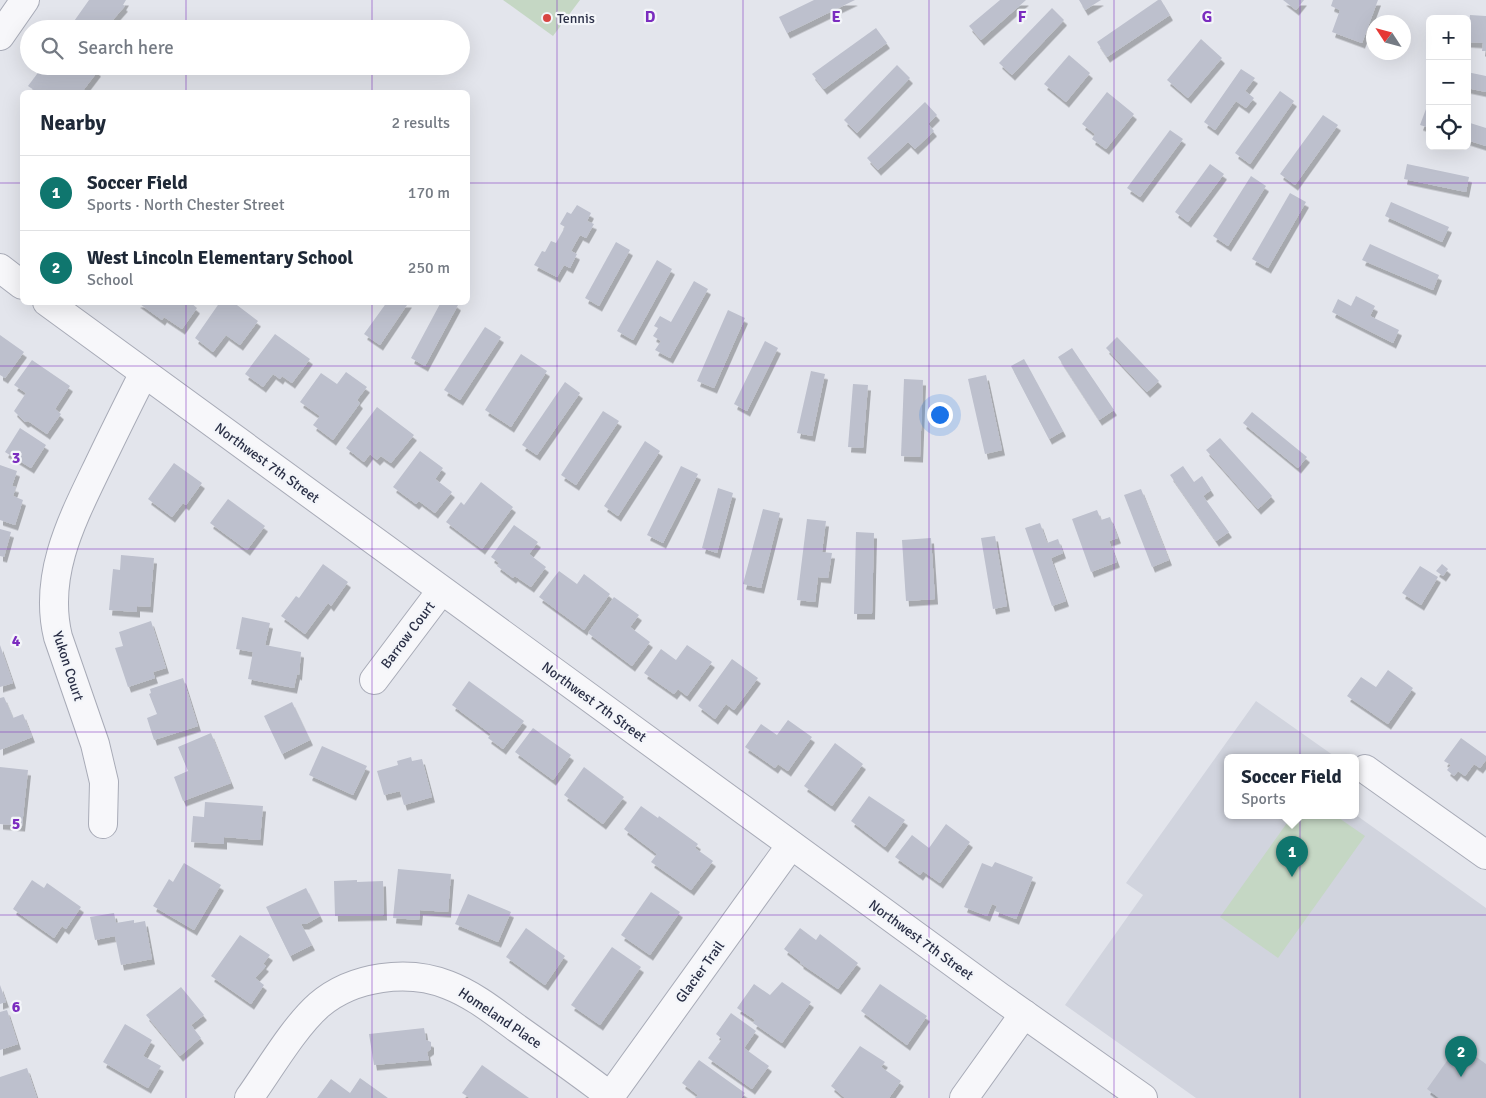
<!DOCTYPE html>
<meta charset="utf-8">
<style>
body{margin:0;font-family:Signika,sans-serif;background:#f6f6f7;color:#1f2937}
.controls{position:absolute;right:15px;top:15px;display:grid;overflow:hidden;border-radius:8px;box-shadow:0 5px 20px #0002}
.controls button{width:45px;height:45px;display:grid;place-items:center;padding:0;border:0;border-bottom:1px solid #e0e1e3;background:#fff;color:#1f2937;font:25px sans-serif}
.compass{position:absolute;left:1366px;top:15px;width:45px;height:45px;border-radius:50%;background:#fff;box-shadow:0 5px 20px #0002;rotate:306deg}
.you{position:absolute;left:939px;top:414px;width:18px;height:18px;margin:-12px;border:4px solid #fff;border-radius:50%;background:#1a73e8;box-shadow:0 0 0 8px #1a73e833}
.badge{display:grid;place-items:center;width:32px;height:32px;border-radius:50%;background:#0f766e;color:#fff;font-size:16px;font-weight:700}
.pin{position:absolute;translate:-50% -41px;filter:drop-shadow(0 1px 2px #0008)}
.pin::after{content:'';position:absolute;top:26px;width:18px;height:15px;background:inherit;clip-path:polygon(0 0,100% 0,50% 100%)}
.popup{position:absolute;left:1224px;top:754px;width:135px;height:65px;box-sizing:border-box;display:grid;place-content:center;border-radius:8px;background:#fff;filter:drop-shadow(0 1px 4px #0005);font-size:16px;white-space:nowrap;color:#747a83}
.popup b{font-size:19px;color:#1f2937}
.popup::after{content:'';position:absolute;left:50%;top:100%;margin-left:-10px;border:10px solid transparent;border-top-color:#fff}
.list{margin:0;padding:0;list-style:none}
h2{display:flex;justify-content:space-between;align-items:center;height:65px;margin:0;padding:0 20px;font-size:21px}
h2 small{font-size:16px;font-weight:400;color:#747a83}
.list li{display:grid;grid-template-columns:32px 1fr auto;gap:15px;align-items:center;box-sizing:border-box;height:75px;padding:0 20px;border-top:1px solid #e0e1e3}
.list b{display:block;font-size:19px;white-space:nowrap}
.list p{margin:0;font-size:16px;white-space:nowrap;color:#747a83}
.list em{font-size:16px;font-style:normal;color:#747a83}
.icon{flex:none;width:28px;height:28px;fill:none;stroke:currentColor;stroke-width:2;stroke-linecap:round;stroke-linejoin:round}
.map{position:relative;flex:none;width:1486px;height:1098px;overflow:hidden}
.search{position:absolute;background:#fff;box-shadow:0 5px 20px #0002;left:20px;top:20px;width:450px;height:55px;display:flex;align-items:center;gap:12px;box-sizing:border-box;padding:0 18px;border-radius:28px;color:#747a83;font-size:19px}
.panel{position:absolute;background:#fff;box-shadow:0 5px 20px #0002;left:20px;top:90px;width:450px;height:215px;border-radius:8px}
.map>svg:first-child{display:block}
.built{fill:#d1d4de}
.green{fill:#c5d7c4}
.building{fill:#bdc0cd;filter:url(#shadow)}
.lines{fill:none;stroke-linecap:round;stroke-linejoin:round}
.minor-casing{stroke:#a8abb7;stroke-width:30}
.minor{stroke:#f7f7fa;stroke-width:28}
.grid{fill:none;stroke:#7b2cbf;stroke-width:1;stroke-opacity:0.55}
.poi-dot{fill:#d84642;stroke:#f3f5f9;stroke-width:2}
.labels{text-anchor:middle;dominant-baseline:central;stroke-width:4.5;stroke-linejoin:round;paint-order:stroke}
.poi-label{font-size:14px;fill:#2a2f46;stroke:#f3f5f9;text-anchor:start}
.street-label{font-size:14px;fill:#2a2f46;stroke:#f3f5f9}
.grid-label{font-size:16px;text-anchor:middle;font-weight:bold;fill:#7b2cbf;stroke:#f3f5f9;stroke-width:4.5;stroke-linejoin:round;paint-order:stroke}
</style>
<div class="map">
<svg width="1486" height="1098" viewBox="0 0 1486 1098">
<defs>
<filter id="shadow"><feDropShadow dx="3" dy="5.5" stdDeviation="0" flood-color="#0004"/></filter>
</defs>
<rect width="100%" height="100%" fill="#e3e5ec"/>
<path class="built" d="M1256 701 1337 758H1228V816L1356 815 1486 908V1098H1196L1065 1005 1143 895 1126 883Z"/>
<g class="green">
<path d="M503 0H580L553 36Z"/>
<path d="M1292 816H1336L1365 836 1278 958 1220 917Z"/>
</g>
<g class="building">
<path d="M89 0H126L123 5 125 6 105 29H79L72 24Z"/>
<path d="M814 0H855L787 33 779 17Z"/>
<path d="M1000 0H1026L981 40 969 26Z"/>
<path d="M1079 0H1101L1085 10Z"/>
<path d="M1158 0H1161L1170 15 1107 57 1097 42Z"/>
<path d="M1283 0H1304L1296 10Z"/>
<path d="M1333 0H1378L1362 43 1332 32 1340 10 1331 6Z"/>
<path d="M1052 8 1064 20 1012 75 999 63Z"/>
<path d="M1470 15 1486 16V51H1482L1483 43 1467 42Z"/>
<path d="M876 28 887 43 824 89 812 74Z"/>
<path d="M1201 39 1222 58 1188 98 1167 80Z"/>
<path d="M1069 55 1090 73 1066 102 1044 84Z"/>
<path d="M897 65 910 78 857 133 844 120Z"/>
<path d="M43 66 48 68 50 66H92L98 71 82 92H37L28 86Z"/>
<path d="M1241 69 1255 78 1245 91 1254 98 1246 108 1236 101 1215 130 1204 122Z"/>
<path d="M1467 72 1486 76V92L1467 88Z"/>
<path d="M1280 91 1294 101 1250 164 1235 153Z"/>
<path d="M1107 92 1134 114 1106 149 1092 139 1095 134 1082 124Z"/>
<path d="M925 102 937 115 928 124 934 131 915 149 908 142 878 170 867 158Z"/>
<path d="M1426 109 1430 110V128L1420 125Z"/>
<path d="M1323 115 1338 125 1295 185 1280 174Z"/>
<path d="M1467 122 1486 128V146L1467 140Z"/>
<path d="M1170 130 1183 139 1140 197 1127 188Z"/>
<path d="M1210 164 1224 174 1188 222 1175 212Z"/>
<path d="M1407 164 1469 177 1466 192 1404 179Z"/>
<path d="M1251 176 1266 186 1228 246 1213 236Z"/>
<path d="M1290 193 1306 202 1268 268 1252 259Z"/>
<path d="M1391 202 1449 227 1442 242 1385 216Z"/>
<path d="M577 205 591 213 587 221 594 224 586 238 580 235 571 251 577 254 570 268 564 265 557 277 534 265 542 251 545 252 551 241 556 243 565 227 560 224 567 212 571 214Z"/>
<path d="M616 242 630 250 599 306 585 298Z"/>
<path d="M1370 244 1439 275 1433 290 1362 260Z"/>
<path d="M657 260 672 269 633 340 617 331Z"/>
<path d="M694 281 708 289 670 358 655 350 661 341 653 336 658 328 654 326 660 316 671 322Z"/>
<path d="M1356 296 1375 306 1370 316 1399 330 1393 343 1332 312 1338 299 1351 306Z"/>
<path d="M137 302H190L197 308 182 329 164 317 162 320Z"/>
<path d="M220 302H233L258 321 240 345 226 335 213 352 195 338Z"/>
<path d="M387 302H409L380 345 364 334Z"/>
<path d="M441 302H454L458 305 425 366 411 358Z"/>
<path d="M728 310 745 318 714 388 697 381Z"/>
<path d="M485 327 501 337 460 400 444 390Z"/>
<path d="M275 334 310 359 292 383 282 376 280 379 273 374 263 387 245 374Z"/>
<path d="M0 335 24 352 5 378 0 375Z"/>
<path d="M1117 337 1159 381 1147 392 1106 348Z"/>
<path d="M765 341 778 348 747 411 734 404Z"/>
<path d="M1072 348 1114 410 1099 420 1058 357Z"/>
<path d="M521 354 547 371 511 427 485 410Z"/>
<path d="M1024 359 1063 431 1049 439 1011 366Z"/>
<path d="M32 360 70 386 55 409 61 414 47 434 28 421 25 422 14 411 26 393 14 385Z"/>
<path d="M811 371 825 374 812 436 797 433Z"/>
<path d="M346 372 367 387 357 400 360 403 333 440 313 425 320 416 300 402 321 373 337 384Z"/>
<path d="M986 375 1002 450 985 454 968 379Z"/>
<path d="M904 379 923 380 920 457 901 456Z"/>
<path d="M565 382 580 393 537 455 522 445Z"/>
<path d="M853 384 868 385 863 448 848 447Z"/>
<path d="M377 407 414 435 391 463 381 456 377 460 370 454 364 462 346 448Z"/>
<path d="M603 411 619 421 576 485 561 475Z"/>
<path d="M1252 412 1307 457 1298 468 1243 423Z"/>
<path d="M20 428 46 445 31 468 5 452Z"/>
<path d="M1220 438 1272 496 1258 509 1206 450Z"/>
<path d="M645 441 660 451 618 516 604 506Z"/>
<path d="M420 451 443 468 435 479 452 492 435 513 419 501 416 504 393 487Z"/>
<path d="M174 463 202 483 186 505 183 503 172 517 148 499Z"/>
<path d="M0 465 17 471 12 486 16 487 13 496 23 500 15 525 0 520Z"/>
<path d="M681 466 698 474 663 543 647 535Z"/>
<path d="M1183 466 1194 482 1202 476 1211 490 1203 496 1229 532 1216 541 1170 475Z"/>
<path d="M481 482 513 507 482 549 446 522 461 502 464 505Z"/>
<path d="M718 488 733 493 717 553 702 548Z"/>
<path d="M1141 489 1169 560 1152 567 1124 495Z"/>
<path d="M228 499 265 526 247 550 210 523Z"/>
<path d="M763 509 780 513 761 588 743 584Z"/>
<path d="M1097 510 1101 520 1110 517 1118 538 1109 541 1117 562 1091 572 1072 519Z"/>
<path d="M807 519 826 521 822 552 832 553 828 578 818 577 815 602 797 600Z"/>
<path d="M1040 523 1047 543 1058 539 1063 553 1051 558 1066 601 1052 606 1025 528Z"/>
<path d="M514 525 538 542 529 554 546 567 531 587 515 576 513 578 497 566 499 563 491 557Z"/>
<path d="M0 529 11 532 4 557 0 556Z"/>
<path d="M856 532 874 533 872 614H854Z"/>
<path d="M995 536 1007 606 993 609 981 538Z"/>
<path d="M931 538 935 599 906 601 902 540Z"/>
<path d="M121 555 154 558 150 607 137 606V612L109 610 113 569 120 570Z"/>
<path d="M323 564 348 582 331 606 328 603 305 634 281 616 296 596 299 598Z"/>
<path d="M1442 564 1448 569 1443 576 1436 571Z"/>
<path d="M1420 566 1438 577 1421 605 1402 593Z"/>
<path d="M559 571 577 584 584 574 610 594 584 630 539 597Z"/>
<path d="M614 597 639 615 630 627 650 642 632 666 588 633Z"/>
<path d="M242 617 270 623 265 645 301 652 299 675 297 674 294 688 248 679 253 652 236 649Z"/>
<path d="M151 621 166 668 153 672 155 678 128 687 115 648 123 646 119 632Z"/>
<path d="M0 645 13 683 0 687Z"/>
<path d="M687 645 712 662 687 696 678 689 674 694 644 673 661 649 676 660Z"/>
<path d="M732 659 758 678 734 710 726 704 715 719 698 706Z"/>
<path d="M1388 670 1413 688 1388 724 1347 696 1361 677 1376 687Z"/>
<path d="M183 678 198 726 154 740 147 718 157 714 149 694 151 693 150 689Z"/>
<path d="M469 681 524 721 503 749 488 738 491 734 452 705Z"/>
<path d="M4 697 13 718 23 714 32 737 0 750V698Z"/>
<path d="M292 702 310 740 282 754 264 716Z"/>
<path d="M788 720 812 737 788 771 778 764 775 768 745 747 761 724 777 735Z"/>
<path d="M533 728 571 755 553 780 515 752Z"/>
<path d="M211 733 231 783 183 801 174 777 188 771 178 747Z"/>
<path d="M1461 738 1486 756V760L1480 768 1474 764 1465 776 1458 771 1454 776 1447 770 1451 765 1444 761Z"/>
<path d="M835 743 863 764 832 806 804 786Z"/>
<path d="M322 746 367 766 353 795 309 775Z"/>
<path d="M411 757 412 761 422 759 432 797 404 805 400 791 384 795 377 771 398 765 397 761Z"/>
<path d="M0 767 28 770 22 826 0 824Z"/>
<path d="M584 767 624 797 603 824 564 795Z"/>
<path d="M869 796 905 820 885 847 851 821Z"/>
<path d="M205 802 263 806 260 840 224 837V844L191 842 193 816 204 817Z"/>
<path d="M641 806 658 818 659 816 698 844 695 848 713 861 691 890 651 862 657 854 624 829Z"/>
<path d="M946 824 970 842 940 883 923 871 920 875 895 857 912 835 929 848Z"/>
<path d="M995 862 1033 877 1016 919 995 911 997 906 992 904 987 916 964 907 982 863 992 867Z"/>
<path d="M184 863 221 885 194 930 153 906 169 879 173 882Z"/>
<path d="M398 869 451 874 448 912 420 910 419 920 393 918Z"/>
<path d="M32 880 44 888 47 883 81 907 66 929 62 926 54 938 13 909Z"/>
<path d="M357 880V882L383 881 384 915 335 916 334 881Z"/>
<path d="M306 888 320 916 306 924H301L312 945 290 956 266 907Z"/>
<path d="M651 892 680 912 650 955 621 935Z"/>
<path d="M468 894 511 912 498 942 455 924Z"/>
<path d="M114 913 116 923 134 920V923L145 921 152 959 121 965 115 936 95 940 90 917Z"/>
<path d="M526 928 565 956 545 985 506 957Z"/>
<path d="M800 928 816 940 820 934 858 963 838 989 800 963 801 962 784 949Z"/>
<path d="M240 935 270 955 263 964 266 966 255 978 264 985 251 1004 211 976Z"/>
<path d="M612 947 641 967 600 1025 571 1005Z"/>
<path d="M782 982 811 1002 782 1043 753 1023 755 1020 737 1008 754 984 770 995Z"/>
<path d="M880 984 927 1016 907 1045 861 1011Z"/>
<path d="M0 985 6 1002 0 1004Z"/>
<path d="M181 987 204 1015 191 1025 201 1038 180 1056 146 1015Z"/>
<path d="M7 1010 18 1044 0 1050V1012Z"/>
<path d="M731 1013 756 1031 744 1048 769 1066 752 1089 708 1058 722 1039 716 1034Z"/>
<path d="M125 1024 152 1040 143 1056 161 1066 148 1088 103 1062Z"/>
<path d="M424 1028 426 1040 431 1042V1049L427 1052 429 1060 374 1065 369 1034Z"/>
<path d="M1459 1044 1486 1064V1098H1439L1427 1089Z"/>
<path d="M860 1046 885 1062 881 1067 901 1081 889 1098H845L831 1086Z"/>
<path d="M699 1060 745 1093 741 1098H695L698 1095 682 1083Z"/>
<path d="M482 1065 529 1098H470L462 1093Z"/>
<path d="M27 1068 37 1098H0V1077Z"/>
<path d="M360 1078 388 1098H317L331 1079 350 1093Z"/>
</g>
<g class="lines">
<g class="minor-casing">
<g id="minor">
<path d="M0 36 25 0"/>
<path d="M0 268 22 285"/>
<path d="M47 302 1000 997 1143 1098"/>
<path d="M374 680 441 591"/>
<path d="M1365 769 1486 855"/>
<path d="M103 824 104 782 95 744 58 637C43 575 72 520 98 466 113 435 128 404 144 373"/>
<path d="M249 1098C269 1070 294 1027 319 1005 353 976 408 969 448 985 474 995 496 1013 518 1029 549 1051 580 1073 610 1096"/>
<path d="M609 1098 791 845"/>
<path d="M964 1098 1024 1014"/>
</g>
</g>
<use href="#minor" class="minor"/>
</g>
<path class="grid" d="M186 0V29M372 0V29M557 0V1098M743 0V1098M929 0V1098M1114 0V1098M1300 0V1098M186 66V92M372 66V92M0 183H22M468 183H1486M186 302V1098M372 302V1098M0 366H1486M0 549H1486M0 732H1486M0 915H1486"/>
<circle class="poi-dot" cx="547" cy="18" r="5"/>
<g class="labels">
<g class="poi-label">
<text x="557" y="18">Tennis</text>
</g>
<g class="street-label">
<text transform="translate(267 463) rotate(36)">Northwest 7th Street</text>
<text transform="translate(408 635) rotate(-53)">Barrow Court</text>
<text transform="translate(68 666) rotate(72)">Yukon Court</text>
<text transform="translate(594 702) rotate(36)">Northwest 7th Street</text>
<text transform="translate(921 940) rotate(36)">Northwest 7th Street</text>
<text transform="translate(700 972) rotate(-54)">Glacier Trail</text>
<text transform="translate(500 1018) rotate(34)">Homeland Place</text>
</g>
</g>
<g class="grid-label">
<text x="650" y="22">D</text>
<text x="836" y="22">E</text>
<text x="1022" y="22">F</text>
<text x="1207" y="22">G</text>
<text x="16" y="463">3</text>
<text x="16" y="646">4</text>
<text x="16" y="829">5</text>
<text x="16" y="1012">6</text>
</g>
</svg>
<div class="controls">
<button>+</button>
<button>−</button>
<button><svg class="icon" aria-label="locate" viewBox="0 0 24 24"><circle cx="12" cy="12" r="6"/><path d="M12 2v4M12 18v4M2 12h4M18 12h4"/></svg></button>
</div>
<svg class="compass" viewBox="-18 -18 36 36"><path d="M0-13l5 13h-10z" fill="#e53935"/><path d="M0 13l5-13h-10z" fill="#747a83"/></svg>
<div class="you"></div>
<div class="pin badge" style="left:1292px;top:877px">1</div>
<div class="popup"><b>Soccer Field</b>Sports</div>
<div class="pin badge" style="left:1461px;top:1077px">2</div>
<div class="search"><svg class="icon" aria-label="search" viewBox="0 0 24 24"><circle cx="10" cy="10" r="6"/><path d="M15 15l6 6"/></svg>Search here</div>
<section class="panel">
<h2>Nearby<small>2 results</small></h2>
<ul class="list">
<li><span class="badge">1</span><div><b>Soccer Field</b><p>Sports · North Chester Street</p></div><em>170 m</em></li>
<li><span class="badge">2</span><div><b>West Lincoln Elementary School</b><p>School</p></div><em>250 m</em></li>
</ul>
</section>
</div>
